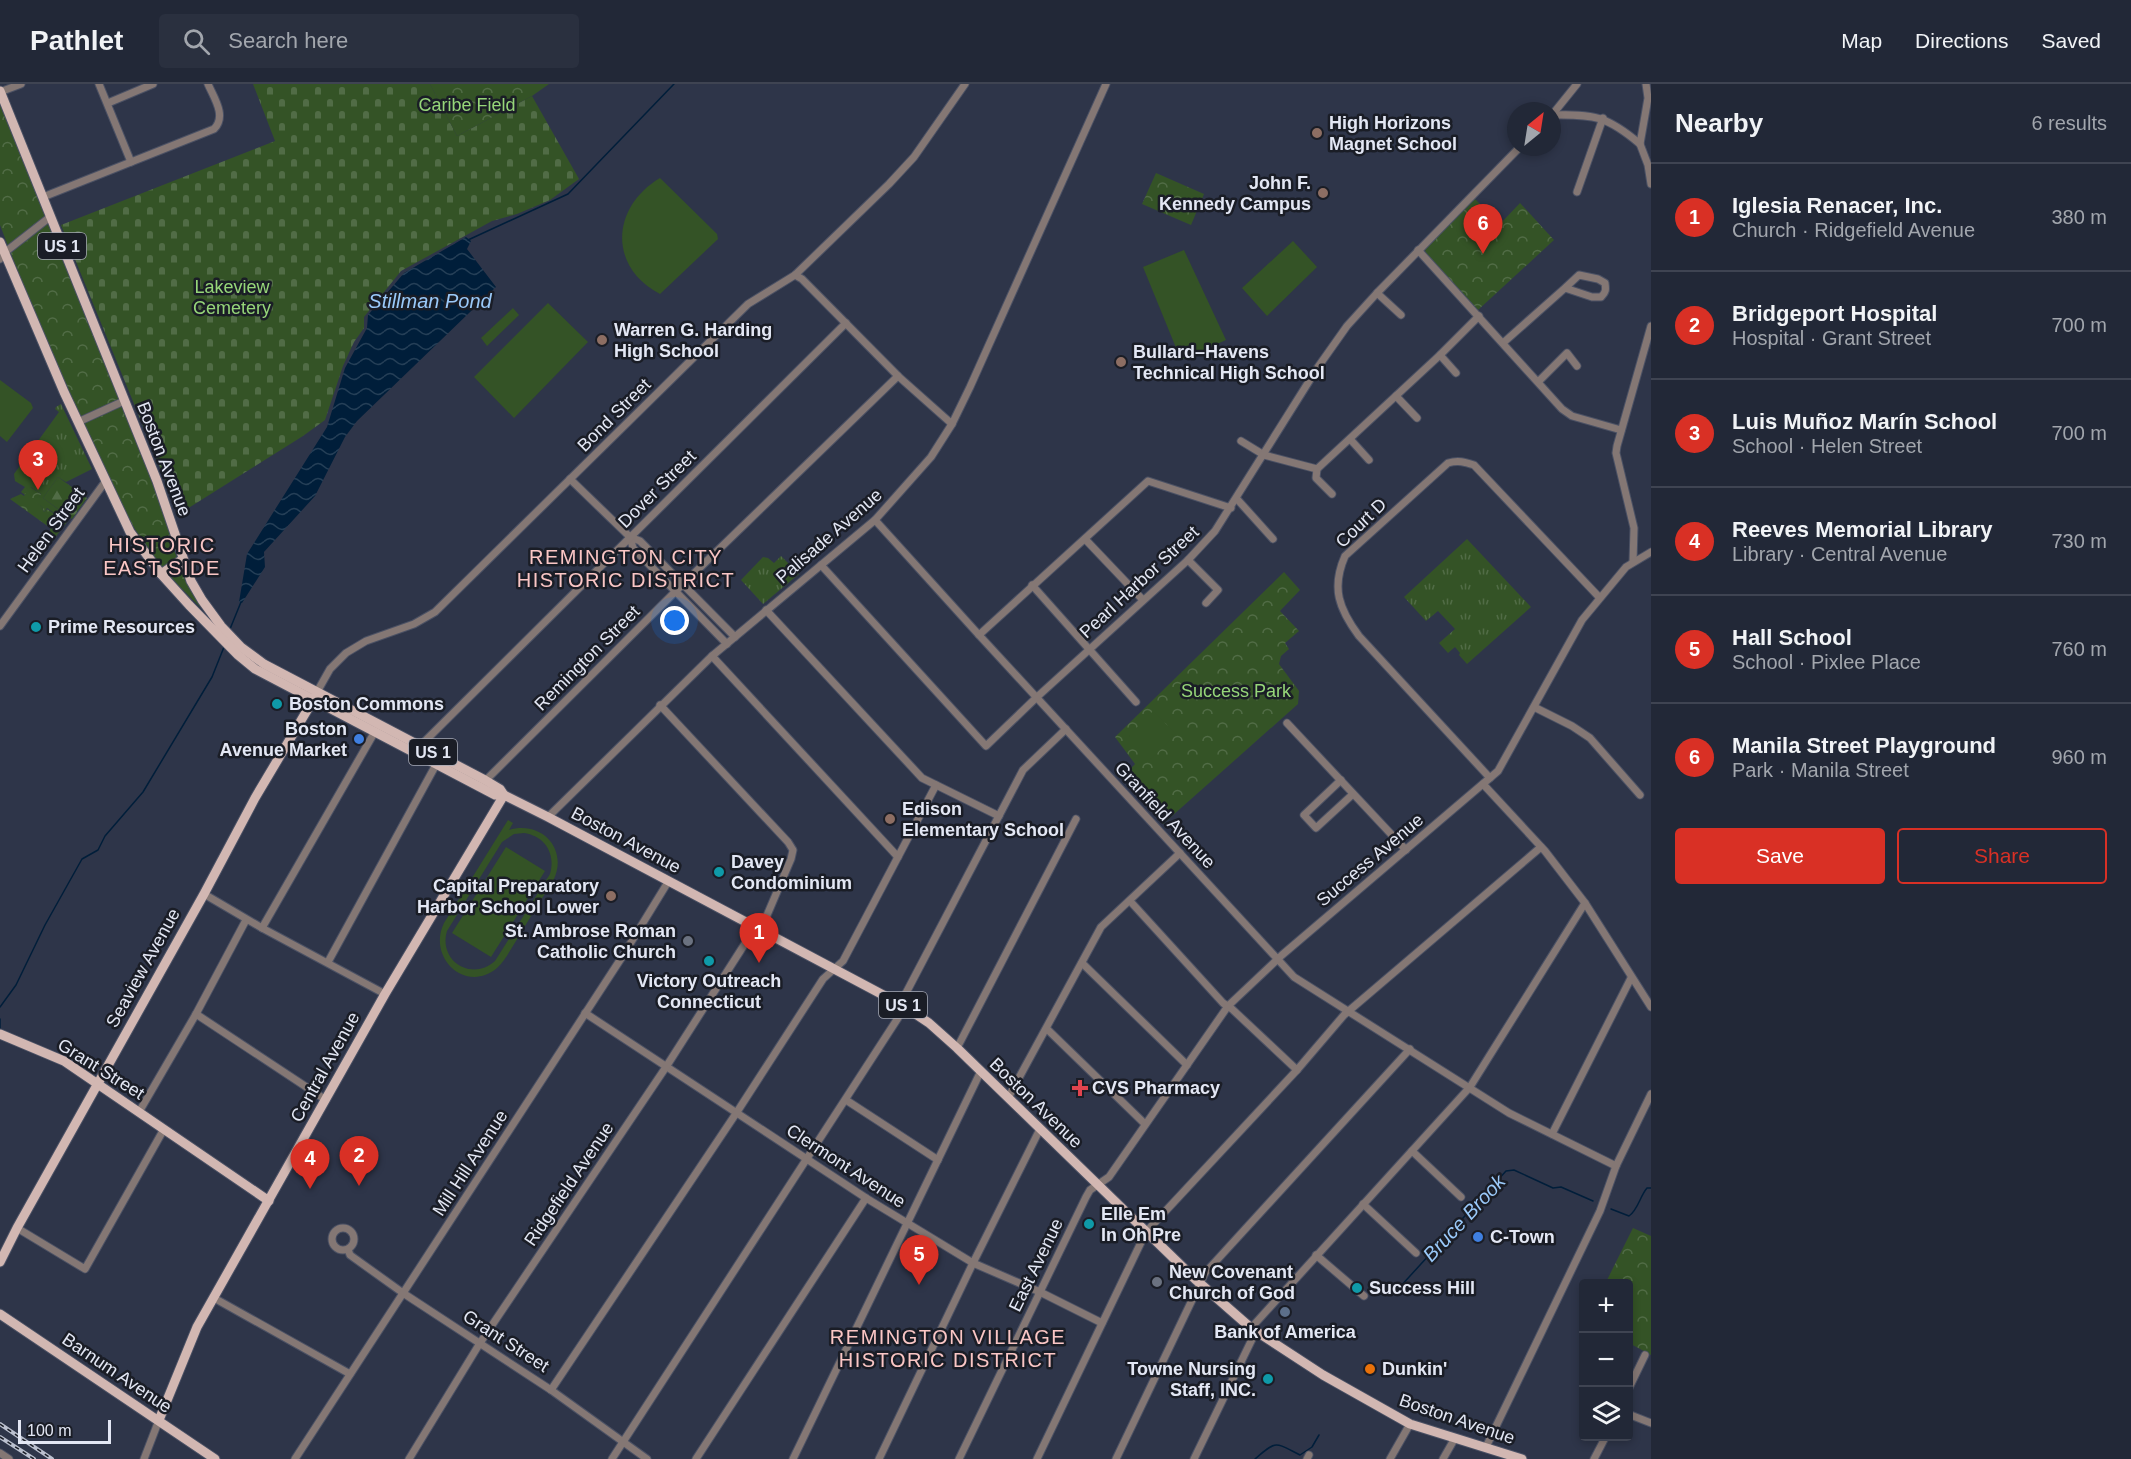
<!DOCTYPE html>
<meta charset="utf-8">
<style>
body{margin:0;font-family:Arial,sans-serif;background:#2a303f;color:#f1f3f6}
.controls{position:absolute;right:18px;bottom:18px;display:grid;overflow:hidden;border-radius:6px;box-shadow:0 3px 9px #0003}
.controls button{width:54px;height:54px;display:grid;place-items:center;padding:0;border:0;border-bottom:2px solid #3f4452;background:#222837;color:#f1f3f6;font:30px sans-serif}
.compass{position:absolute;left:1507px;top:18px;width:54px;height:54px;border-radius:50%;background:#222837;box-shadow:0 3px 9px #0003;rotate:30deg}
.scale{position:absolute;left:18px;bottom:15px;width:93px;box-sizing:border-box;padding-left:6px;border:3px solid #e3e7f4;border-top:0;font-size:16px;line-height:21px;white-space:nowrap;color:#e3e7f4;-webkit-text-stroke:4px #1a1d26;paint-order:stroke}
.you{position:absolute;left:675px;top:537px;width:21px;height:21px;margin:-15px;border:4px solid #fff;border-radius:50%;background:#1a73e8;box-shadow:0 0 0 9px #1a73e833}
.badge{display:grid;place-items:center;width:39px;height:39px;border-radius:50%;background:#d93025;color:#fff;font-size:20px;font-weight:700}
.pin{position:absolute;translate:-50% -50px;filter:drop-shadow(0 2px 3px #0008)}
.pin::after{content:'';position:absolute;top:32px;width:21px;height:18px;background:inherit;clip-path:polygon(0 0,100% 0,50% 100%)}
.list{margin:0;padding:0;list-style:none}
h2{display:flex;justify-content:space-between;align-items:center;height:78px;margin:0;padding:0 24px;font-size:26px}
h2 small{font-size:20px;font-weight:400;color:#a2a6ad}
.list li{display:grid;grid-template-columns:39px 1fr auto;gap:18px;align-items:center;box-sizing:border-box;height:108px;padding:0 24px;border-top:2px solid #3f4452}
.list b{display:block;font-size:22px;white-space:nowrap}
.list p{margin:0;font-size:20px;white-space:nowrap;color:#a2a6ad}
.list em{font-size:20px;font-style:normal;color:#a2a6ad}
.actions{display:flex;gap:12px;padding:18px 24px}
.actions a{flex:1;padding:14px 0;border:2px solid #d93025;border-radius:6px;text-align:center;font-size:21px;color:#d93025}
.actions .main{background:#d93025;color:#fff}
.icon{flex:none;width:33px;height:33px;fill:none;stroke:currentColor;stroke-width:2;stroke-linecap:round;stroke-linejoin:round}
.map{position:relative;flex:none;width:1651px;height:1375px;overflow:hidden}
header{display:flex;align-items:center;gap:36px;box-sizing:border-box;height:84px;padding:0 30px;background:#222837;border-bottom:2px solid #3f4452}
header strong{font-size:28px}
nav{display:flex;gap:33px;margin-inline-start:auto;font-size:21px}
.search{width:420px;height:54px;background:#2a303f;display:flex;align-items:center;gap:15px;box-sizing:border-box;padding:0 21px;border-radius:6px;color:#a2a6ad;font-size:22px}
main{display:flex}
aside{flex:1;background:#222837}
.map>svg:first-child{display:block}
.grass{fill:url(#grass-tufts)}
.forest{fill:url(#forest-firs)}
.cemetery{fill:url(#cemetery-stones)}
.park{fill:url(#park-crowns)}
.garden{fill:#345326;fill-rule:evenodd}
.water{fill:url(#water-waves)}
.lines{fill:none;stroke-linecap:round;stroke-linejoin:round}
.stream{stroke:#001e3a;stroke-width:1.5}
.minor-casing{stroke:#4b5164;stroke-width:9}
.major-casing{stroke:#4b5164;stroke-width:11}
.minor{stroke:#847774;stroke-width:7}
.major{stroke:#d2b7b2;stroke-width:9}
.rail-casing{stroke:#bbc0cf;stroke-width:4}
.rail{stroke:#1a1d26;stroke-width:1.5;stroke-dasharray:4.5;stroke-linecap:butt}
.education-dot{fill:#8d6e63;stroke:#1a1d26;stroke-width:2}
.culture-dot{fill:#0f9aa8;stroke:#1a1d26;stroke-width:2}
.shop-dot{fill:#3f7fe0;stroke:#1a1d26;stroke-width:2}
.worship-dot{fill:#6b7280;stroke:#1a1d26;stroke-width:2}
.health-dot{fill:#e0444e;stroke:#1a1d26;stroke-width:2}
.service-dot{fill:#5c6f8a;stroke:#1a1d26;stroke-width:2}
.food-dot{fill:#e8710a;stroke:#1a1d26;stroke-width:2}
.labels{text-anchor:middle;dominant-baseline:central;stroke-width:5;stroke-linejoin:round;paint-order:stroke}
.shield{fill:#1a1d26;stroke:#a7aab6;stroke-width:1.5}
.shield-label{font-size:16px;font-weight:bold;fill:#e3e7f4}
.park-label{font-size:18px;fill:#96d679;stroke:#1a1d26}
.poi-label{font-size:18px;font-weight:bold;fill:#e3e7f4;stroke:#1a1d26;text-anchor:start}
.street-label{font-size:18px;fill:#e3e7f4;stroke:#1a1d26}
.water-label{font-size:20px;font-style:italic;fill:#9ac9f9;stroke:#1a1d26}
.neighbourhood-label{font-size:20px;letter-spacing:1.5px;fill:#fac6c5;stroke:#1a1d26}
</style>
<header>
<strong>Pathlet</strong>
<div class="search"><svg class="icon" aria-label="search" viewBox="0 0 24 24"><circle cx="10" cy="10" r="6"/><path d="M15 15l6 6"/></svg>Search here</div>
<nav><a>Map</a><a>Directions</a><a>Saved</a></nav>
</header>
<main>
<div class="map">
<svg width="1651" height="1375" viewBox="0 0 1651 1375">
<defs>
<pattern id="grass-tufts" width="24" height="20" patternUnits="userSpaceOnUse" patternTransform="scale(1.5)"><rect width="24" height="20" fill="#345326"/><path d="M3 7l-1-3M5 7V3M7 7l1-3M15 17l-1-3M17 17v-4M19 17l1-3" fill="none" stroke="#516c46"/></pattern>
<pattern id="forest-firs" width="22" height="20" patternUnits="userSpaceOnUse" patternTransform="scale(1.5)"><rect width="22" height="20" fill="#345326"/><path d="M5 1l3.5 6h-7zM16 11l3.5 6h-7z" fill="#516c46"/></pattern>
<pattern id="cemetery-stones" width="16" height="16" patternUnits="userSpaceOnUse" patternTransform="scale(1.5)"><rect width="16" height="16" fill="#345326"/><path d="M2 7V4a2 2 0 0 1 4 0v3zM10 15v-3a2 2 0 0 1 4 0v3z" fill="#516c46"/></pattern>
<pattern id="park-crowns" width="20" height="18" patternUnits="userSpaceOnUse" patternTransform="scale(1.5)"><rect width="20" height="18" fill="#345326"/><path d="M2 6a3 3 0 1 1 6 0M12 15a3 3 0 1 1 6 0" fill="none" stroke="#516c46"/></pattern>
<pattern id="water-waves" width="16" height="10" patternUnits="userSpaceOnUse" patternTransform="scale(1.5)"><rect width="16" height="10" fill="#001e3a"/><path d="M0 5q4-4 8 0t8 0" fill="none" stroke="#253f57"/></pattern>
</defs>
<rect width="100%" height="100%" fill="#2e3549"/>
<g class="grass">
<path d="M61 320 92 385 66 398 58 393 43 414 70 434 41 472 38 469 37 466 50 448V444L53 446 61 434 47 424 44 428 42 423 35 418 41 410 31 403 25 411 21 408 25 403 15 397 14 390 59 328 55 325 56 323Z"/>
<path d="M1467 455 1531 523 1467 580 1459 571 1460 569 1455 563 1448 569 1439 559 1455 545 1438 527 1426 537 1404 513Z"/>
<path d="M781 472 799 490 763 520 741 496 763 473 768 474 774 479Z"/>
</g>
<path class="forest" d="M58 393 87 414 72 435 43 414Z"/>
<path class="cemetery" d="M253 0H430L457 52 532 12 579 95 550 116 517 130 492 137 401 187 364 233V244L354 258 343 282 325 336 303 352 179 430 61 141 275 57Z"/>
<g class="park">
<path d="M430 0H549L532 12 457 52Z"/>
<path d="M0 21 162 420 175 469 201 524C170 493 148 470 127 431L40 245 0 141Z"/>
<path d="M1156 89 1204 110 1191 141 1142 120Z"/>
<path d="M1474 114 1500 140 1520 119 1554 156 1478 226 1426 170 1425 165Z"/>
<path d="M45 362 59 374 47 383 43 394H40L38 390 28 383 40 375Z"/>
<path d="M30 403 41 410 36 418 42 423 44 428 47 425 61 434 53 446 10 415 21 410 24 412Z"/>
<path d="M1284 488 1300 506 1280 527 1299 547 1285 559 1289 565 1281 572 1279 580 1299 607 1298 620 1163 740 1122 694 1135 680 1115 653Z"/>
<path d="M1633 1144 1651 1152V1271L1629 1259 1628 1200H1605Z"/>
</g>
<g class="garden">
<path d="M660 94 717 150 718 155 660 210C608 183 611 123 660 94Z"/>
<path d="M1293 157 1317 183 1267 232 1242 204Z"/>
<path d="M1184 166 1226 256 1181 276 1143 183Z"/>
<path d="M548 219 588 258 514 334 474 293Z"/>
<path d="M513 224 519 231 487 262 481 254Z"/>
<path d="M0 296 31 319 33 324 7 358 0 352Z"/>
<path d="M1153 627 1176 650 1151 675 1129 652Z"/>
<path d="M508 736 513 739 509 746C542 736 569 766 553 797 540 817 528 837 516 857 510 866 505 877 497 884 466 910 427 874 444 839ZM524 749C545 752 556 770 550 790L495 877C472 898 438 877 447 847L502 758 514 750Z"/>
<path d="M506 763 545 787 491 873 452 849Z"/>
</g>
<path class="water" d="M466 153 471 157 467 165 496 203 357 337 345 353 315 412 264 468 265 483 242 519 239 518 247 470 327 343 345 284 367 244 368 231 404 189Z"/>
<g class="lines">
<g class="stream">
<path d="M468 156 568 110 674 0"/>
<path d="M230 545 241 518"/>
<path d="M0 923 16 901 45 841 82 775 98 766 105 752 143 708 212 593 224 563"/>
<path d="M0 935V944"/>
<path d="M1611 1125 1629 1132C1638 1126 1640 1112 1647 1104H1651"/>
<path d="M1378 1211 1383 1208 1393 1210 1399 1204 1506 1087 1514 1086 1553 1104 1561 1103 1593 1117"/>
<path d="M1255 1375C1277 1356 1274 1358 1300 1371L1312 1363 1319 1351"/>
</g>
<g class="minor-casing">
<g id="minor">
<path d="M99 0 131 78"/>
<path d="M1646 0 1648 14 1640 60 1648 81 1651 100"/>
<path d="M0 8 21 0"/>
<path d="M108 19 153 0"/>
<path d="M1552 31C1594 30 1607 32 1640 60"/>
<path d="M1552 31 1577 0"/>
<path d="M1577 108 1603 34"/>
<path d="M43 113 214 45C227 32 214 14 208 0"/>
<path d="M1418 166 1562 325 1572 332 1621 346"/>
<path d="M0 175 4 169 50 133"/>
<path d="M795 191 802 195 898 292 952 340"/>
<path d="M1377 209 1401 231"/>
<path d="M1503 259 1565 204 1592 213H1601C1606 208 1606 206 1605 199L1598 195 1579 191 1565 204"/>
<path d="M1440 271 1456 289"/>
<path d="M1539 297 1567 269 1577 282"/>
<path d="M1396 312 1417 334"/>
<path d="M78 338 124 317"/>
<path d="M1350 355 1369 376"/>
<path d="M1241 357 1264 371 1317 385 1440 271 1479 232"/>
<path d="M1317 385 1316 394 1332 410"/>
<path d="M570 395 630 453 640 457 735 553"/>
<path d="M1237 415 1273 455"/>
<path d="M875 436 979 551 1294 893 1509 1029 1616 1082"/>
<path d="M630 453 633 464 727 560"/>
<path d="M1085 455 1143 516"/>
<path d="M1188 476 1218 506 1206 519"/>
<path d="M1633 478 1634 444 1616 369 1617 362 1651 242"/>
<path d="M821 481 986 662 1037 613 1188 476 1215 447 1318 283 1347 242 1377 209 1520 63"/>
<path d="M1032 501 1136 618"/>
<path d="M766 526 922 694 999 732"/>
<path d="M0 542 105 398"/>
<path d="M979 551 1148 397 1231 424"/>
<path d="M712 572 898 773"/>
<path d="M317 608 330 585 346 569 366 557 414 540 435 528 748 220 795 191 889 100 914 73 965 0"/>
<path d="M1534 623 1572 642 1590 654 1640 711"/>
<path d="M1287 639 1406 766"/>
<path d="M417 665 846 239"/>
<path d="M1490 694 1359 552C1339 525 1331 504 1345 472L1448 379C1458 376 1465 378 1474 381L1599 513"/>
<path d="M1341 696 1304 731 1316 744 1353 710"/>
<path d="M483 699 683 500 898 292"/>
<path d="M1483 700 1545 767 1585 819 1651 923"/>
<path d="M548 733 712 572 875 436 931 373 952 340 970 303 1106 0"/>
<path d="M204 810 262 844 385 910"/>
<path d="M1130 817 1223 919 1232 925 1297 986"/>
<path d="M262 844 377 644"/>
<path d="M328 878 438 677"/>
<path d="M1082 879 1187 981"/>
<path d="M585 929 866 1114 973 1179 1040 1208 1102 1239"/>
<path d="M196 930 326 1016"/>
<path d="M1047 945 1145 1040"/>
<path d="M957 964 1076 735"/>
<path d="M1008 1014 1101 843 1180 769"/>
<path d="M846 1016 938 1076"/>
<path d="M139 1028 196 930 246 836"/>
<path d="M1552 1050 1631 894"/>
<path d="M1412 1067 1461 1113"/>
<path d="M1363 1120 1416 1169"/>
<circle cx="343" cy="1155" r="11"/>
<path d="M17 1144 85 1185 164 1045"/>
<path d="M348 1165 350 1171 403 1209 551 1306 647 1375"/>
<path d="M1316 1171 1364 1212"/>
<path d="M214 1214 350 1290"/>
<path d="M1251 1244 1470 1003 1585 819"/>
<path d="M551 1306 737 1028 823 895 843 877 936 701"/>
<path d="M1628 1306 1645 1271"/>
<path d="M1628 1330 1651 1339"/>
<path d="M1486 1363 1600 1127 1616 1082 1651 1010"/>
<path d="M0 1369 9 1375"/>
<path d="M144 1375 159 1336"/>
<path d="M295 1375 622 873 668 798"/>
<path d="M409 1375 480 1259 666 983 746 858 765 836 791 775 793 766 788 758 660 621"/>
<path d="M612 1375 898 934 906 909 1023 686 1066 645"/>
<path d="M696 1375 866 1114"/>
<path d="M793 1375 980 989"/>
<path d="M879 1375 973 1179 1040 1045"/>
<path d="M959 1375 1086 1113 1090 1106 1109 1093 1228 922 1282 871 1498 687 1582 536 1626 483 1651 468"/>
<path d="M1037 1375 1146 1148 1297 986 1344 931 1541 763"/>
<path d="M1116 1375 1205 1189 1410 965"/>
<path d="M1194 1375 1256 1247"/>
<path d="M1307 1375 1309 1371"/>
<path d="M1390 1375 1410 1340"/>
<path d="M1443 1375 1455 1354"/>
<path d="M1594 1375 1606 1352"/>
</g>
</g>
<g class="major-casing">
<g id="major">
<path d="M0 7 157 397 191 497 202 516 221 542 241 563 264 580 485 696 500 705 504 711"/>
<path d="M0 158 64 308 130 448 161 490 189 521 238 571 255 585 495 711H504L548 733 902 921 929 939 957 964 1195 1195 1251 1244 1323 1291 1410 1340 1522 1375"/>
<path d="M161 490 183 475"/>
<path d="M0 950 64 977 269 1117"/>
<path d="M0 1178 17 1144 204 810 255 714 315 613"/>
<path d="M0 1230 215 1375"/>
<path d="M159 1336 197 1243 385 910 504 711"/>
</g>
</g>
<use href="#minor" class="minor"/>
<use href="#major" class="major"/>
<g class="rail-casing">
<g id="rail">
<path d="M0 1340 52 1375"/>
<path d="M0 1353 34 1375"/>
</g>
</g>
<use href="#rail" class="rail"/>
</g>
<g class="education-dot">
<circle cx="1317" cy="49" r="6"/>
<circle cx="1323" cy="109" r="6"/>
<circle cx="602" cy="256" r="6"/>
<circle cx="1121" cy="278" r="6"/>
<circle cx="890" cy="735" r="6"/>
<circle cx="611" cy="812" r="6"/>
</g>
<g class="culture-dot">
<circle cx="36" cy="543" r="6"/>
<circle cx="277" cy="620" r="6"/>
<circle cx="719" cy="788" r="6"/>
<circle cx="709" cy="877" r="6"/>
<circle cx="1089" cy="1140" r="6"/>
<circle cx="1357" cy="1204" r="6"/>
<circle cx="1268" cy="1295" r="6"/>
</g>
<g class="shop-dot">
<circle cx="359" cy="655" r="6"/>
<circle cx="1478" cy="1153" r="6"/>
</g>
<g class="worship-dot">
<circle cx="688" cy="857" r="6"/>
<circle cx="1157" cy="1198" r="6"/>
</g>
<path class="health-dot" d="M1077 995h6v6h6v6h-6v6h-6v-6h-6v-6h6z"/>
<circle class="service-dot" cx="1285" cy="1228" r="6"/>
<circle class="food-dot" cx="1370" cy="1285" r="6"/>
<g class="labels">
<g class="shield">
<rect x="38" y="149" width="48" height="26" rx="4.5"/>
<rect x="409" y="655" width="48" height="26" rx="4.5"/>
<rect x="879" y="908" width="48" height="26" rx="4.5"/>
</g>
<g class="shield-label">
<text x="62" y="162">US 1</text>
<text x="433" y="668">US 1</text>
<text x="903" y="921">US 1</text>
</g>
<g class="park-label">
<text x="467" y="21">Caribe Field</text>
<text x="232" y="203">Lakeview<tspan x="232" dy="21">Cemetery</tspan></text>
<text x="1236" y="607">Success Park</text>
</g>
<g class="poi-label">
<text x="1329" y="39">High Horizons<tspan x="1329" dy="21">Magnet School</tspan></text>
<text x="1311" y="99" text-anchor="end">John F.<tspan x="1311" dy="21">Kennedy Campus</tspan></text>
<text x="614" y="246">Warren G. Harding<tspan x="614" dy="21">High School</tspan></text>
<text x="1133" y="268">Bullard–Havens<tspan x="1133" dy="21">Technical High School</tspan></text>
<text x="48" y="543">Prime Resources</text>
<text x="289" y="620">Boston Commons</text>
<text x="347" y="645" text-anchor="end">Boston<tspan x="347" dy="21">Avenue Market</tspan></text>
<text x="902" y="725">Edison<tspan x="902" dy="21">Elementary School</tspan></text>
<text x="731" y="778">Davey<tspan x="731" dy="21">Condominium</tspan></text>
<text x="599" y="802" text-anchor="end">Capital Preparatory<tspan x="599" dy="21">Harbor School Lower</tspan></text>
<text x="676" y="847" text-anchor="end">St. Ambrose Roman<tspan x="676" dy="21">Catholic Church</tspan></text>
<text x="709" y="897" text-anchor="middle">Victory Outreach<tspan x="709" dy="21">Connecticut</tspan></text>
<text x="1092" y="1004">CVS Pharmacy</text>
<text x="1101" y="1130">Elle Em<tspan x="1101" dy="21">In Oh Pre</tspan></text>
<text x="1490" y="1153">C-Town</text>
<text x="1169" y="1188">New Covenant<tspan x="1169" dy="21">Church of God</tspan></text>
<text x="1369" y="1204">Success Hill</text>
<text x="1285" y="1248" text-anchor="middle">Bank of America</text>
<text x="1256" y="1285" text-anchor="end">Towne Nursing<tspan x="1256" dy="21">Staff, INC.</tspan></text>
<text x="1382" y="1285">Dunkin'</text>
</g>
<g class="street-label">
<text transform="translate(614 331) rotate(-45)">Bond Street</text>
<text transform="translate(164 375) rotate(69)">Boston Avenue</text>
<text transform="translate(657 405) rotate(-45)">Dover Street</text>
<text transform="translate(1361 439) rotate(-44)">Court D</text>
<text transform="translate(51 446) rotate(-54)">Helen Street</text>
<text transform="translate(829 452) rotate(-41)">Palisade Avenue</text>
<text transform="translate(1139 498) rotate(-43)">Pearl Harbor Street</text>
<text transform="translate(587 574) rotate(-45)">Remington Street</text>
<text transform="translate(1165 731) rotate(47)">Granfield Avenue</text>
<text transform="translate(626 756) rotate(28)">Boston Avenue</text>
<text transform="translate(1370 776) rotate(-40)">Success Avenue</text>
<text transform="translate(143 884) rotate(-61)">Seaview Avenue</text>
<text transform="translate(325 983) rotate(-61)">Central Avenue</text>
<text transform="translate(101 985) rotate(32)">Grant Street</text>
<text transform="translate(1036 1019) rotate(44)">Boston Avenue</text>
<text transform="translate(470 1079) rotate(-57)">Mill Hill Avenue</text>
<text transform="translate(846 1082) rotate(33)">Clermont Avenue</text>
<text transform="translate(569 1100) rotate(-56)">Ridgefield Avenue</text>
<text transform="translate(1036 1181) rotate(-64)">East Avenue</text>
<text transform="translate(506 1257) rotate(33)">Grant Street</text>
<text transform="translate(117 1289) rotate(34)">Barnum Avenue</text>
<text transform="translate(1457 1335) rotate(19)">Boston Avenue</text>
</g>
<g class="water-label">
<text x="430" y="217">Stillman Pond</text>
<text transform="translate(1464 1134) rotate(-47)">Bruce Brook</text>
</g>
<g class="neighbourhood-label">
<text x="162" y="461">HISTORIC<tspan x="162" dy="23">EAST SIDE</tspan></text>
<text x="626" y="473">REMINGTON CITY<tspan x="626" dy="23">HISTORIC DISTRICT</tspan></text>
<text x="948" y="1253">REMINGTON VILLAGE<tspan x="948" dy="23">HISTORIC DISTRICT</tspan></text>
</g>
</g>
</svg>
<div class="controls">
<button>+</button>
<button>−</button>
<button><svg class="icon" aria-label="layers" viewBox="0 0 24 24"><path d="M12 4l9 5-9 5-9-5zM3 14l9 5 9-5"/></svg></button>
</div>
<svg class="compass" viewBox="-18 -18 36 36"><path d="M0-13l5 13h-10z" fill="#e53935"/><path d="M0 13l5-13h-10z" fill="#a2a6ad"/></svg>
<div class="scale">100 m</div>
<div class="you"></div>
<div class="pin badge" style="left:759px;top:879px">1</div>
<div class="pin badge" style="left:359px;top:1102px">2</div>
<div class="pin badge" style="left:38px;top:406px">3</div>
<div class="pin badge" style="left:310px;top:1105px">4</div>
<div class="pin badge" style="left:919px;top:1201px">5</div>
<div class="pin badge" style="left:1483px;top:170px">6</div>
</div>
<aside>
<h2>Nearby<small>6 results</small></h2>
<ul class="list">
<li><span class="badge">1</span><div><b>Iglesia Renacer, Inc.</b><p>Church · Ridgefield Avenue</p></div><em>380 m</em></li>
<li><span class="badge">2</span><div><b>Bridgeport Hospital</b><p>Hospital · Grant Street</p></div><em>700 m</em></li>
<li><span class="badge">3</span><div><b>Luis Muñoz Marín School</b><p>School · Helen Street</p></div><em>700 m</em></li>
<li><span class="badge">4</span><div><b>Reeves Memorial Library</b><p>Library · Central Avenue</p></div><em>730 m</em></li>
<li><span class="badge">5</span><div><b>Hall School</b><p>School · Pixlee Place</p></div><em>760 m</em></li>
<li><span class="badge">6</span><div><b>Manila Street Playground</b><p>Park · Manila Street</p></div><em>960 m</em></li>
</ul>
<div class="actions"><a class="main">Save</a><a>Share</a></div>
</aside>
</main>
